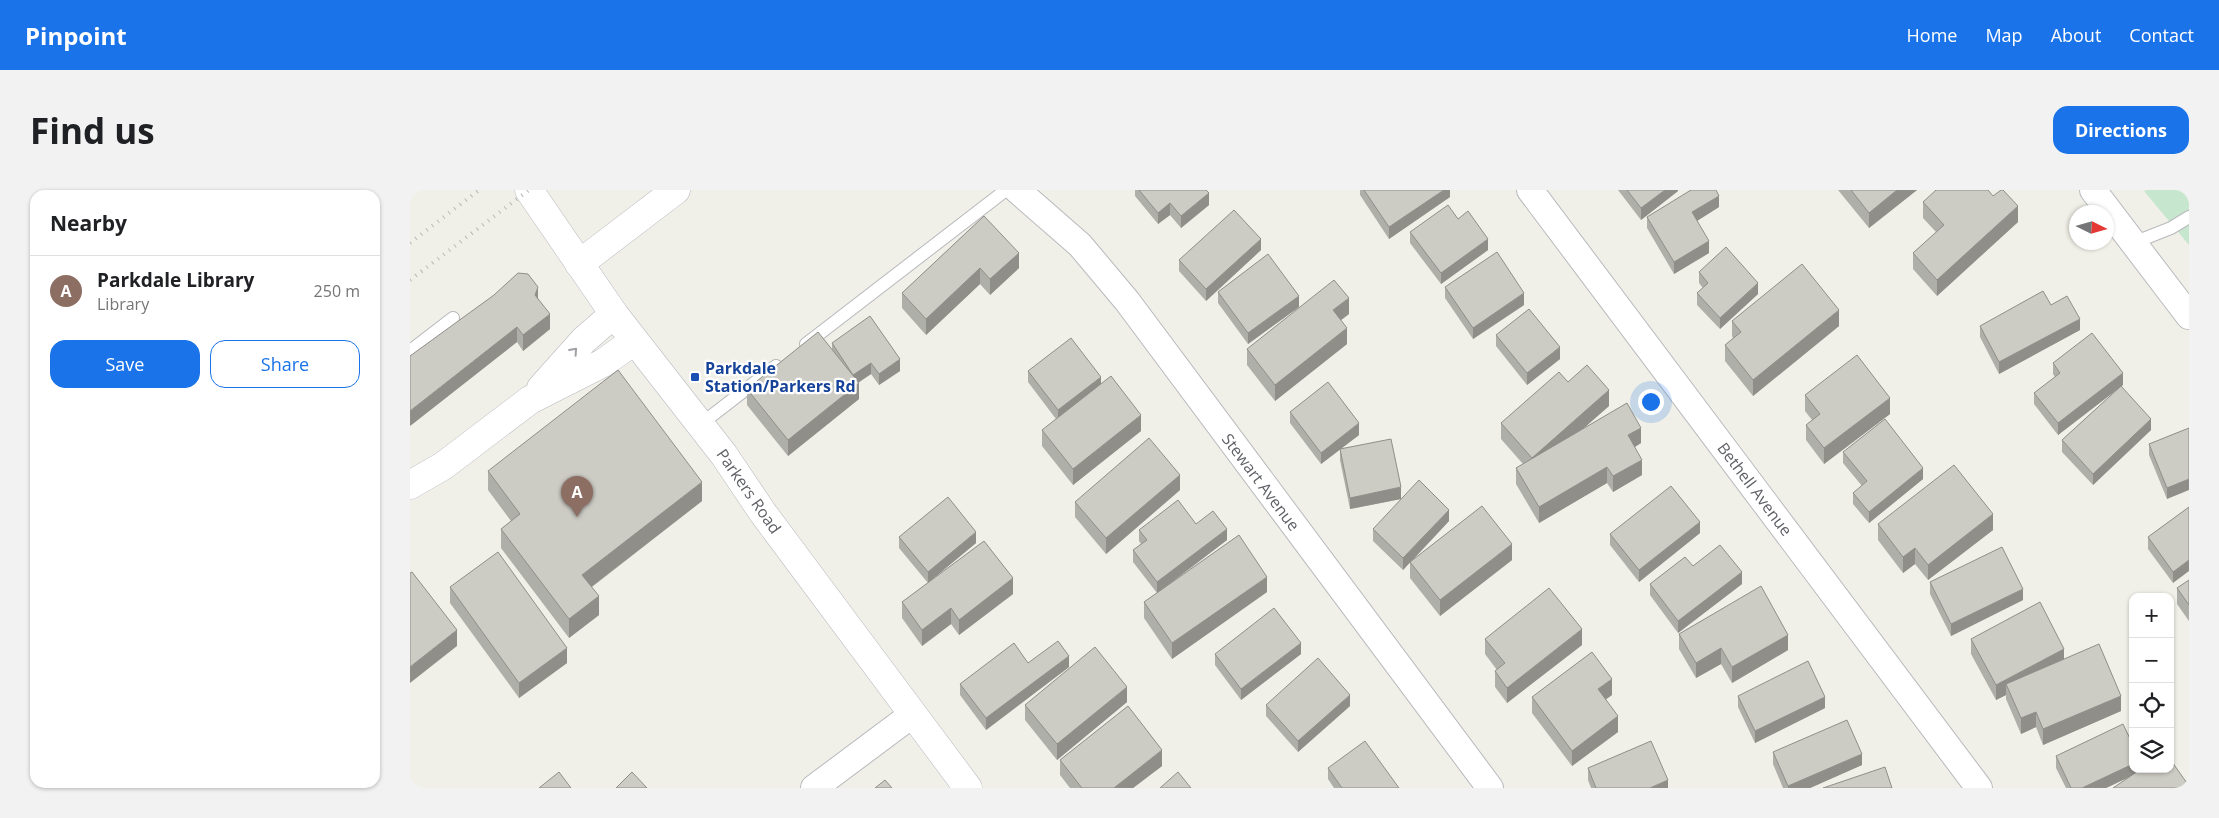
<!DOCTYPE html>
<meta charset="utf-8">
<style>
body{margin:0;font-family:"Open Sans",sans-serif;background:#f2f2f2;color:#202124}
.controls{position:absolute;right:15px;bottom:15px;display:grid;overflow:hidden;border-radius:10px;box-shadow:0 1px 4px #0004}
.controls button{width:45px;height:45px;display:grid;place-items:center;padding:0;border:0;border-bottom:1px solid #e0e0e0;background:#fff;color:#202124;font:25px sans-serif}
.compass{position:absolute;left:1659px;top:15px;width:45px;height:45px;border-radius:50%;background:#fff;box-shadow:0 1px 4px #0004;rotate:95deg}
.you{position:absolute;left:1240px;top:211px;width:18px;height:18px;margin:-12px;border:4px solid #fff;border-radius:50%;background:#1a73e8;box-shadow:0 0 0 8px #1a73e833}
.badge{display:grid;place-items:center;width:32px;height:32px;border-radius:50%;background:#1a73e8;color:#fff;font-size:16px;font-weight:700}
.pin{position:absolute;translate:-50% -41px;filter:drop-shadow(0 1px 2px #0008)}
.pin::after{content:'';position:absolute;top:26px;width:18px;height:15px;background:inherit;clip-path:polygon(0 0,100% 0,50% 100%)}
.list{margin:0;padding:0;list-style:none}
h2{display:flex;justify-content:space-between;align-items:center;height:65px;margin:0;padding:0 20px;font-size:21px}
h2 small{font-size:16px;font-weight:400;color:#757577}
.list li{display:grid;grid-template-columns:32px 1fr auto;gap:15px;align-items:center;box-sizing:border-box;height:70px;padding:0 20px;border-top:1px solid #e0e0e0}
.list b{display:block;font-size:19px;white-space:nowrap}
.list p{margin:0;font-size:16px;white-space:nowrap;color:#757577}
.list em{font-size:16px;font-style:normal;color:#757577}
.actions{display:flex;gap:10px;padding:15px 20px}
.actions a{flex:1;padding:11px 0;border:1px solid #1a73e8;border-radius:15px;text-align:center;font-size:18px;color:#1a73e8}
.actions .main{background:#1a73e8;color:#fff}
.icon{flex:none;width:28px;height:28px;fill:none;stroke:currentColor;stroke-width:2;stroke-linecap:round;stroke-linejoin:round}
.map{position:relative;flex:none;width:1779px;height:598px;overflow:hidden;border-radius:15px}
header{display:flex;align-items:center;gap:30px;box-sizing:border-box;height:70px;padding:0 25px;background:#1a73e8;color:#fff}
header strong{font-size:24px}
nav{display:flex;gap:28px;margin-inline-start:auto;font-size:18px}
.intro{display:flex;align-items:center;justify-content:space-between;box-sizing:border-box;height:120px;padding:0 30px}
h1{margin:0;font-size:35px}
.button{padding:12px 22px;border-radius:15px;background:#1a73e8;color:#fff;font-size:18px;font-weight:700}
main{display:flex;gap:30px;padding:0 30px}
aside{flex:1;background:#fff;border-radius:15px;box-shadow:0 1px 4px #0004}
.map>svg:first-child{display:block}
.green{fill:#c6e6cd}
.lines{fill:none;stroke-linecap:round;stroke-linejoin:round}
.lane-casing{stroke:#b8b9bd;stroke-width:14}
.street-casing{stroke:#b8b9bd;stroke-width:28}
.secondary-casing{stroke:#b9bac0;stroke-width:29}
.lane{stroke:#fff;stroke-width:12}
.street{stroke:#fff;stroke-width:26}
.secondary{stroke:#fff;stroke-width:28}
.rail{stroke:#b8b8b9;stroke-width:4;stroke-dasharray:1 6;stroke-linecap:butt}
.wall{fill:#afafa9}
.shaded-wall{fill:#8f8e89}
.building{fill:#cccbc4;stroke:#8f8e89}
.oneway{stroke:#9fa0a4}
.transit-dot{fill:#1a4fb4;stroke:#fff;stroke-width:2}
.labels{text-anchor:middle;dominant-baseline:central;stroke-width:4.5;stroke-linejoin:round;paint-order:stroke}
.transit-label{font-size:16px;font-weight:bold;fill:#164399;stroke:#fff;text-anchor:start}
.street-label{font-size:16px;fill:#5f6167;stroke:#fff}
</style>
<header>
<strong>Pinpoint</strong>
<nav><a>Home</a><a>Map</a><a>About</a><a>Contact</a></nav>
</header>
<div class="intro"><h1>Find us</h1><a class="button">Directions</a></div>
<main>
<aside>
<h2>Nearby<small></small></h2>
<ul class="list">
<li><span class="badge" style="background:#8d6e63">A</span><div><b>Parkdale Library</b><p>Library</p></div><em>250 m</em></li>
</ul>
<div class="actions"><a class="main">Save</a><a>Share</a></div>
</aside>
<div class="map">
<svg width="1779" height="598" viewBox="0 0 1779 598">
<rect width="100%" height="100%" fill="#f0f0e8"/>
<path class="green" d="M1737 0H1779V55L1734 1Z"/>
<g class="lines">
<g class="lane-casing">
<g id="lane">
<path d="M1723 53 1761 38 1779 27"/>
<path d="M396 154 596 0"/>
<path d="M0 161 43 128"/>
<path d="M291 234 366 176"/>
</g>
</g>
<g class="street-casing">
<g id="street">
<path d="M607 0 670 55 717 111 1080 598"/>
<path d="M1120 0 1569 598"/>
<path d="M1683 0 1779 126"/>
<path d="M404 598 503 524"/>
</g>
</g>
<g class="secondary-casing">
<g id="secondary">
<path d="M119 0 204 124 314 265 353 323 558 598"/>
<path d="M169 74 266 0"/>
<path d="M131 198 174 150 204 124"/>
<path d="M0 295 33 276 120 210 193 173 224 151"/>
</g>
</g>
<use href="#lane" class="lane"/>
<use href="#street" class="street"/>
<use href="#secondary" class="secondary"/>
<g class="rail">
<path d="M0 53 69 0"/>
<path d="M0 90 119 0"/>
</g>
</g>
<g class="wall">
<path d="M725 0H796L799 15 771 38 760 25 748 34 725 6Z"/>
<path d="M950 0H1040V7L979 49 950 5Z"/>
<path d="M1208 0H1268V1L1231 30Z"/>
<path d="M1428 0H1507L1459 38Z"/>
<path d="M1583 6 1608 32 1527 106 1503 79V63L1526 42 1513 28V12Z"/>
<path d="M1309 17 1287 31 1299 63 1264 84 1237 38V27Z"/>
<path d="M574 26 609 78 580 105 570 94 516 145 492 118V103Z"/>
<path d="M1048 29 1078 60 1031 94 1000 53V42Z"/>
<path d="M851 60 796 111 769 81V70Z"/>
<path d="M1289 82 1348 104 1310 139 1287 115V103L1293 98 1289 93Z"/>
<path d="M1035 97 1114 115 1063 149 1035 108Z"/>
<path d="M808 102 889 117 838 154 808 113Z"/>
<path d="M128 108 140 139 113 161 107 152 0 236Z"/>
<path d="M1641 115 1670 140 1589 184 1570 147V136Z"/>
<path d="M939 124 931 130 937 154 865 211 837 175V159Z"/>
<path d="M1322 131 1429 136 1343 206 1315 171V155L1323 148 1322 146Z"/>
<path d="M1086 145 1150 169 1117 195 1086 156Z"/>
<path d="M422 153 490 181 469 195 461 184 448 193 449 209 378 266 337 215V199L422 159Z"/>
<path d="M1643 173 1713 195 1711 196 1741 240 1683 295 1652 262V250L1709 198 1648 245 1624 214V203L1645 187 1643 184Z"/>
<path d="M618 181 691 194 731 241 663 295 632 256V240L646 229 618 192Z"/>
<path d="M1158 192 1199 216 1171 240 1231 253 1225 257 1232 285 1203 302 1197 293 1129 333 1106 294V278L1113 274 1091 249V233Z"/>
<path d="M1395 205 1480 224 1414 274 1396 250V235L1402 230 1395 221Z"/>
<path d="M880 222 949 245 911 274 880 233Z"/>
<path d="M1779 238 1757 309 1739 265V254Z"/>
<path d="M930 259 991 309 940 319 930 270Z"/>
<path d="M1433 262 1513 289 1459 333 1443 314V303L1452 296 1433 273Z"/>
<path d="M78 281 292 311 182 397 189 425 159 448 91 358V339L101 331 78 300Z"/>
<path d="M770 300 696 364 665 327V312Z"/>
<path d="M1779 317 1763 393 1738 359V347Z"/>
<path d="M1039 331 1001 372 1102 370 1030 426 1000 388V372L993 380 963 351V339Z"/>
<path d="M786 334 817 350 764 391 857 402 762 469 734 428V412L747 403 723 372V360L731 354 729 351V340Z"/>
<path d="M1468 334 1583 340 1518 390 1505 374 1493 383 1468 350Z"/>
<path d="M1290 343 1229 392 1200 355V344Z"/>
<path d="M489 347 566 353 521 390 603 404 549 445 541 434 512 456 492 428V412L518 393 489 358Z"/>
<path d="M1283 376 1332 394 1268 443 1240 405V394Z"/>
<path d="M1779 390V431L1767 414V398Z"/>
<path d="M1520 392 1613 410 1541 446 1520 404Z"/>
<path d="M40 397 157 473 109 508 40 413Z"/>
<path d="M1269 444 1378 460 1322 493 1311 474 1286 488 1269 459Z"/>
<path d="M1075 449 1172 455 1097 513 1085 497V481L1087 480 1075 464Z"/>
<path d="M1561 449 1654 469 1711 521 1633 555 1626 537 1611 544 1596 509V505L1586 510 1561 464Z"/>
<path d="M805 464H891L831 510 805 475Z"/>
<path d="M618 473 659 477 576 540 550 505V494Z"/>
<path d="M1202 505 1196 509 1208 542 1162 576 1122 523V507Z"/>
<path d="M1328 506 1415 518 1345 553 1328 517Z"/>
<path d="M717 512 647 570 615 530V515Z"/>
<path d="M856 515 940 516 888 562 856 526Z"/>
<path d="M1363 562 1452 575 1400 598H1373L1363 574Z"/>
<path d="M1646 566 1730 579V580L1721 586 1696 598H1656L1646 578Z"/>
<path d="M650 570 752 576 723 598H660L650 585Z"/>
<path d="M918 578 989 598H924L918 589Z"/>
<path d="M1178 578 1258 598H1181L1178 590Z"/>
</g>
<g class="shaded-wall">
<path d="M1034 0H1040V7L979 49V37Z"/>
<path d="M1255 0H1268V1L1231 30V18Z"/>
<path d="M1487 0H1507L1459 38V23Z"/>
<path d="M799 3V15L771 38V26Z"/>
<path d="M1309 6V17L1282 34V22Z"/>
<path d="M760 13V25L748 34V23Z"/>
<path d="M1608 16V32L1527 106V90Z"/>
<path d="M851 49V60L796 111V99Z"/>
<path d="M1078 49V60L1031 94V83Z"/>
<path d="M1299 51V63L1264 84V72Z"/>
<path d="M609 63V78L580 105V89Z"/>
<path d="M570 78V94L516 145V129Z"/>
<path d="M1348 93V104L1310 139V128Z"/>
<path d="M128 97V113L125 105Z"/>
<path d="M1114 103V115L1063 149V138Z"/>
<path d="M889 106V117L838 154V143Z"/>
<path d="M939 108V124L923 136V120Z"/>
<path d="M1429 120V136L1343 206V190Z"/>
<path d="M140 124V139L113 161V145Z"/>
<path d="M1670 129V140L1589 184V172Z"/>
<path d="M107 137V152L0 236V221Z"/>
<path d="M937 138V154L865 211V195Z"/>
<path d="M1150 157V169L1117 195V183Z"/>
<path d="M490 169V181L469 195V184Z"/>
<path d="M461 173V184L443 196V185Z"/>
<path d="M1713 183V195L1648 245V233Z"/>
<path d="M691 187V198L648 231V220Z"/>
<path d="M449 193V209L378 266V250Z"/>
<path d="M1199 200V216L1122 284V268Z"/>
<path d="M1480 208V224L1414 274V258Z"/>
<path d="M731 225V241L663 295V279Z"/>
<path d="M1741 229V240L1683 295V284Z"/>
<path d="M949 233V245L911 274V263Z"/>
<path d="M1231 238V253L1218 261V245Z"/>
<path d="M1232 270V285L1203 302V286Z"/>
<path d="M1197 277V293L1129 333V317Z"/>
<path d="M1513 278V289L1459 333V322Z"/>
<path d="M770 285V300L696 364V348Z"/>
<path d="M1779 289V300L1757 309V298Z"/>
<path d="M292 292V311L172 404V385Z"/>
<path d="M991 297V309L940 319V308Z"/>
<path d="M1039 320V331L993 380V368Z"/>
<path d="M1583 324V340L1518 390V375Z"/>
<path d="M1290 332V343L1229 392V380Z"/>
<path d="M817 339V350L747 403V392Z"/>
<path d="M566 342V353L518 393V382Z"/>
<path d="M1102 354V370L1030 426V410Z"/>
<path d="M1505 358V374L1493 383V367Z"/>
<path d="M1779 370V381L1763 393V382Z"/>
<path d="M1332 382V394L1268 443V431Z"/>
<path d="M857 387V402L762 469V453Z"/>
<path d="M603 388V404L549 445V430Z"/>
<path d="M1613 399V410L1541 446V434Z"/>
<path d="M189 406V425L159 448V429Z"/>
<path d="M541 418V434L512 456V440Z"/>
<path d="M1172 439V455L1097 513V498Z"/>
<path d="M47 440V456L0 493V477Z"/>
<path d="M1378 445V460L1322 493V477Z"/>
<path d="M891 453V464L831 510V499Z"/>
<path d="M157 458V473L109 508V493Z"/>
<path d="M1311 458V474L1286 488V473Z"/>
<path d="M1654 459V474L1596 494V505L1586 510V495Z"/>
<path d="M659 466V477L576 540V528Z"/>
<path d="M1202 489V505L1188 515V499Z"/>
<path d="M717 497V512L647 570V554Z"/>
<path d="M940 505V516L888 562V551Z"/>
<path d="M1711 506V521L1633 555V539Z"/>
<path d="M1415 507V518L1345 553V541Z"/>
<path d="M1626 522V537L1611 544V528Z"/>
<path d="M1208 526V542L1162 576V561Z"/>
<path d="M752 560V576L723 598H704Z"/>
<path d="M1452 564V575L1400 598H1378V596Z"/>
<path d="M1723 574V579H1730V582L1696 598H1672Z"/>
<path d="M1258 590V598H1240Z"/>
</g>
<g class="building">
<path d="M729 0H796L799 3 771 26 760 13 748 23Z"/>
<path d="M954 0H1034L979 37Z"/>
<path d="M1217 0H1255L1231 18Z"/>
<path d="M1281 0H1306L1309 6 1282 22 1299 51 1264 72 1237 27Z"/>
<path d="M1441 0H1487L1459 23Z"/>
<path d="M1526 0H1578L1583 6 1591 0H1593L1608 16 1527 90 1503 63 1534 35 1513 12Z"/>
<path d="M1038 15 1048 29 1058 21 1078 49 1031 83 1000 42Z"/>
<path d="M824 20 851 49 796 99 769 70Z"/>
<path d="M574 26 609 63 580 89 570 78 516 129 492 103Z"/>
<path d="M1316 57 1348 93 1310 128 1287 103 1298 93 1289 82Z"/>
<path d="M1087 62 1114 103 1063 138 1035 97Z"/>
<path d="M858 64 889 106 838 143 808 102Z"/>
<path d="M1392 74 1429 120 1343 190 1315 155 1331 142 1322 131Z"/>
<path d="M108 83 118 84 128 97 125 105 140 124 113 145 107 137 0 221V166L84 105Z"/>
<path d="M924 90 939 108 923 120 937 138 865 195 837 159Z"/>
<path d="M1633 101 1641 115 1657 106 1670 129 1589 172 1570 136Z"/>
<path d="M1119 119 1150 157 1117 183 1086 145Z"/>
<path d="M460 126 490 169 469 184 461 173 443 185 422 153Z"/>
<path d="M408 142 449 193 378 250 337 199Z"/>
<path d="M1682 143 1713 183 1648 233 1624 203 1650 183 1643 173Z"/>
<path d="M661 148 691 187 648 220 618 181Z"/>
<path d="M1447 165 1480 208 1414 258 1396 235 1410 224 1395 205Z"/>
<path d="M1177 175 1199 200 1122 268 1091 233 1149 182 1158 192Z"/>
<path d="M208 180 292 292 172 385 189 406 159 429 91 339 110 324 78 281Z"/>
<path d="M701 186 731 225 663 279 632 240Z"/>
<path d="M918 192 949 233 911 263 880 222Z"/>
<path d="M1711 196 1741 229 1683 284 1652 250Z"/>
<path d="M1217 213 1231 238 1218 245 1232 270 1203 286 1197 277 1129 317 1106 278Z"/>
<path d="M1475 229 1513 278 1459 322 1443 303 1457 291 1433 262Z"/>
<path d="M1779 238V289L1757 298 1739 254Z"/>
<path d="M739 248 770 285 696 348 665 312Z"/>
<path d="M981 249 991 297 940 308 930 259Z"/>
<path d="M1544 275 1583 324 1518 375 1505 358 1493 367 1468 334Z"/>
<path d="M1009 290 1039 320 993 368 963 339Z"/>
<path d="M1261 296 1290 332 1229 380 1200 344Z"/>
<path d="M538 307 566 342 518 382 489 347Z"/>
<path d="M768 310 786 334 803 321 817 339 747 392 723 360 737 350 729 340Z"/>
<path d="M1072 316 1102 354 1030 410 1000 372Z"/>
<path d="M1779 317V370L1763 382 1738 347Z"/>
<path d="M829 345 857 387 762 453 734 412Z"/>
<path d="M574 351 603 388 549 430 541 418 512 440 492 412Z"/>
<path d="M1310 355 1332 382 1268 431 1240 394 1275 367 1283 376Z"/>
<path d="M1592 357 1613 399 1541 434 1520 392Z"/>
<path d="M88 362 157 458 109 493 40 397Z"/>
<path d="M2 382 47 440 0 477V383Z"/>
<path d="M1779 390V415L1767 398Z"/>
<path d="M1351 396 1378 445 1322 477 1311 458 1286 473 1269 444Z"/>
<path d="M1139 398 1172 439 1097 498 1085 481 1095 473 1075 449Z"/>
<path d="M1630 412 1654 459 1586 495 1561 449Z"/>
<path d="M864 418 891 453 831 499 805 464Z"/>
<path d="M648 451 659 466 576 528 550 494 604 453 618 473Z"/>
<path d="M1689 454 1711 506 1633 539 1626 522 1611 528 1596 494Z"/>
<path d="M685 457 717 497 647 554 615 515Z"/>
<path d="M1182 462 1202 489 1188 499 1208 526 1162 561 1122 507Z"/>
<path d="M908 468 940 505 888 551 856 515Z"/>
<path d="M1398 471 1415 507 1345 541 1328 506Z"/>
<path d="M718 516 752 560 704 598H672L650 570Z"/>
<path d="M1437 530 1452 564 1378 596 1363 562Z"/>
<path d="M1713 534 1723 555V574L1672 598H1661L1646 566Z"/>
<path d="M955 551 989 598H932L918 578Z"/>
<path d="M1241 551 1258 590 1240 598H1186L1178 578Z"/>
<path d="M1760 569 1779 596V598H1703L1731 579H1760Z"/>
<path d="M1475 577 1482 598H1413Z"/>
<path d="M149 582 161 598H129Z"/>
<path d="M222 582 237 598H206Z"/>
<path d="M768 582 781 598H750Z"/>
<path d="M475 590 482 598H465Z"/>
</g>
<defs><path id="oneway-chevron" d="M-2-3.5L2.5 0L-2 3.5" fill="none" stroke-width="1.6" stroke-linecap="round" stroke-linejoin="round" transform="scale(1.25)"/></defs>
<use class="oneway" href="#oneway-chevron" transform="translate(164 161) rotate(-48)"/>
<rect class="transit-dot" x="280" y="182" width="10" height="10" rx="2.5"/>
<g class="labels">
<g class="transit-label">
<text x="295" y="178">Parkdale<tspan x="295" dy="18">Station/Parkers Rd</tspan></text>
</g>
<g class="street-label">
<text transform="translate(851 292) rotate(53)">Stewart Avenue</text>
<text transform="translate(1345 299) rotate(53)">Bethell Avenue</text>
<text transform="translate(339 301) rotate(55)">Parkers Road</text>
</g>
</g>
</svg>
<div class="controls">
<button>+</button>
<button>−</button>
<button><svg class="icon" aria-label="locate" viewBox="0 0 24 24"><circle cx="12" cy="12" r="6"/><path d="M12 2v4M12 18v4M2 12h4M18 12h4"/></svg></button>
<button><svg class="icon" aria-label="layers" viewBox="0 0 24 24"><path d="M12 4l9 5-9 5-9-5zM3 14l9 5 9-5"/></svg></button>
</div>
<svg class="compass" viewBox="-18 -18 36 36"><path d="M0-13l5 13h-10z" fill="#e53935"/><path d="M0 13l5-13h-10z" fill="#757577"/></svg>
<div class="you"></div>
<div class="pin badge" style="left:167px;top:327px;background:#8d6e63">A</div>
</div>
</main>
